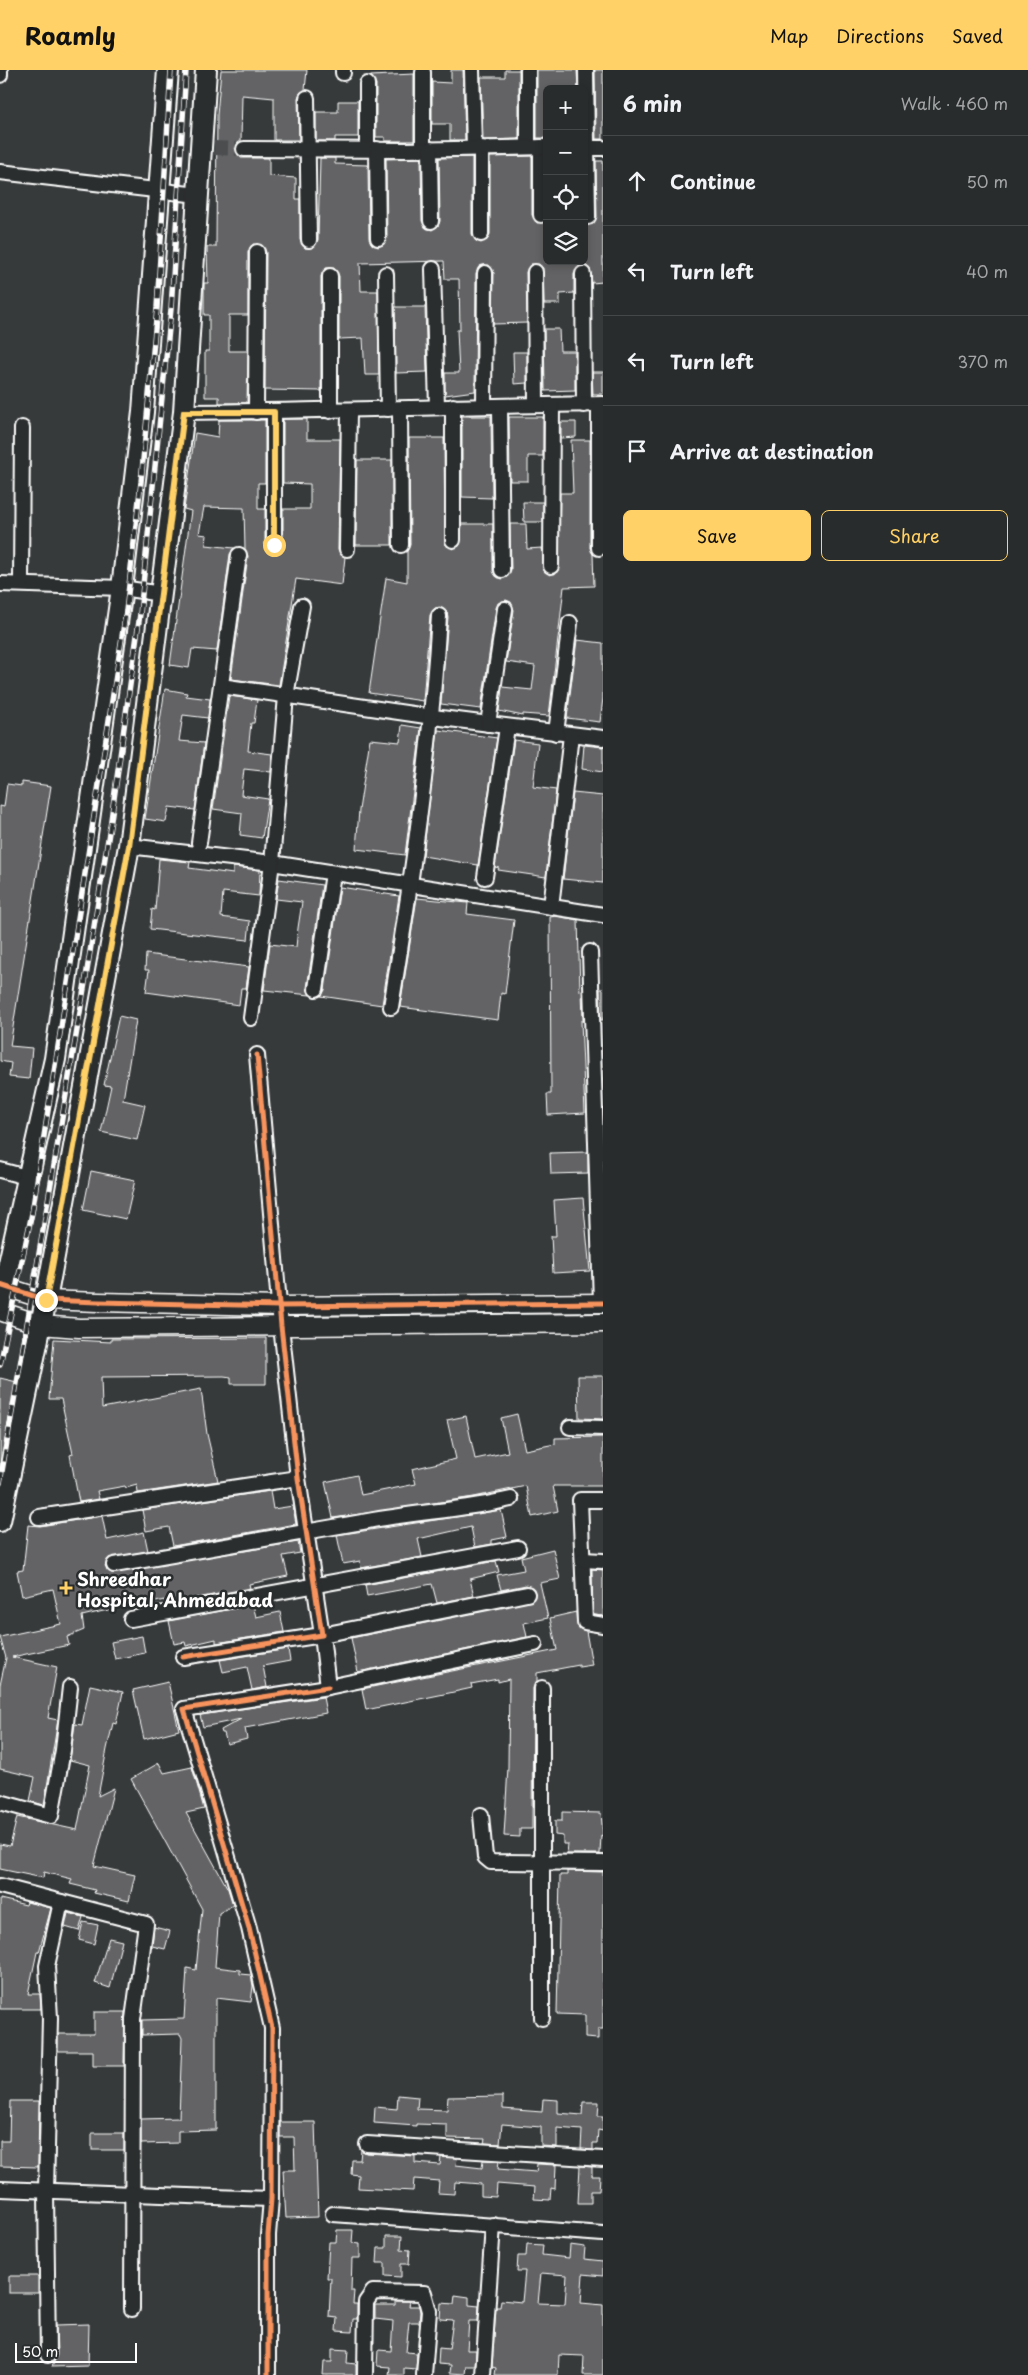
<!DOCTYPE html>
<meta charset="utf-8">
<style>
body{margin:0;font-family:"Playpen Sans",sans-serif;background:#313434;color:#f1f3f6}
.controls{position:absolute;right:15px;top:15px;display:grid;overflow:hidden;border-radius:8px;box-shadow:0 2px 8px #0003}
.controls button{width:45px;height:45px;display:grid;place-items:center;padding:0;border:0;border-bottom:1px solid #454848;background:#292c2c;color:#f1f3f6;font:25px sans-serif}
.scale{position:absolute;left:15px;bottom:12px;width:122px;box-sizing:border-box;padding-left:5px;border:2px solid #fff;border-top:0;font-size:14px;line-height:18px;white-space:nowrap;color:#fff;-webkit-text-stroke:4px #2a2d2e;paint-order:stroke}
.stop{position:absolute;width:15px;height:15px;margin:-11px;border:4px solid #ffd166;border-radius:50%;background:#fff}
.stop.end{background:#ffd166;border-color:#fff;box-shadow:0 1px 5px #0008}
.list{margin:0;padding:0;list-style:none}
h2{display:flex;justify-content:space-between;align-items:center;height:65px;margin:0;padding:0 20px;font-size:21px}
h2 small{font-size:16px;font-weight:400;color:#a5a7a9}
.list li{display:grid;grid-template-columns:32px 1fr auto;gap:15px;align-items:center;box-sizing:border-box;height:90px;padding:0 20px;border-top:1px solid #454848}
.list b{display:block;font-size:19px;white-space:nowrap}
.list em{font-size:16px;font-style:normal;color:#a5a7a9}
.actions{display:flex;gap:10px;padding:15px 20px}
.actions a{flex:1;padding:11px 0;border:1px solid #ffd166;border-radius:8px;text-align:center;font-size:18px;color:#ffd166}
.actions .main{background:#ffd166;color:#111}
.icon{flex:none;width:28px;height:28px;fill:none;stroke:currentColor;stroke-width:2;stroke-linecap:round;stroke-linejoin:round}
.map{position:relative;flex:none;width:603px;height:2305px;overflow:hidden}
header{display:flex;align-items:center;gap:30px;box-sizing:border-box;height:70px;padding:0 25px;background:#ffd166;color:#111}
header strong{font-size:24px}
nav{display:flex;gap:28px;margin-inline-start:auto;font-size:18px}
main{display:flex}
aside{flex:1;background:#292c2c}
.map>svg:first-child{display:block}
.building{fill:#636465;stroke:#fff;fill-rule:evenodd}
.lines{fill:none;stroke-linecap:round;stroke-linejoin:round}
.minor-tunnel{stroke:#4b4e4f;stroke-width:14;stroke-dasharray:14 7;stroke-linecap:butt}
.minor-casing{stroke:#fff;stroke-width:18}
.tertiary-casing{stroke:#fff;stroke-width:21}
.secondary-casing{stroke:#fff;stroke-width:24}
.minor{stroke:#2a2d2e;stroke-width:14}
.tertiary{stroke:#2a2d2e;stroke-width:18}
.secondary{stroke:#2a2d2e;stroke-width:20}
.rail-casing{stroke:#fff;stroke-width:5.5}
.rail{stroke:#2a2d2e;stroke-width:4;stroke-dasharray:11;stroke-linecap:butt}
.cycleway-casing{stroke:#2a2d2e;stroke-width:8}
.cycleway{stroke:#f8935d;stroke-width:5}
.route{stroke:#ffd166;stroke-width:6}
.poi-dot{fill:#ffd166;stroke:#2a2d2e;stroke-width:2}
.labels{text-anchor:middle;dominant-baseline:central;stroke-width:5;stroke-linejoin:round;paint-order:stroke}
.poi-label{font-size:18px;font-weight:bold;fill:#fff;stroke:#2a2d2e;text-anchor:start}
</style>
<header>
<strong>Roamly</strong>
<nav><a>Map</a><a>Directions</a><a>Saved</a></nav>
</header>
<main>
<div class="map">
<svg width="603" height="2305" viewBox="0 0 603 2305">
<rect width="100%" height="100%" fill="#373a3b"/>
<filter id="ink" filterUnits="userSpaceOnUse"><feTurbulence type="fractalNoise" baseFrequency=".02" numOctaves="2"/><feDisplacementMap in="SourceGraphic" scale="10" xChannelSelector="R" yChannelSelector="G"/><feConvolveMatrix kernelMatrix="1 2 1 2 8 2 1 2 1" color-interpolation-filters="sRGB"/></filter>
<g filter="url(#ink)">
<g class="building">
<path d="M221 0H307L305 20 300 23 298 28 299 70H274V28L242 25 241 71 235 78 241 88H269V106L296 108V129H300V170L305 178H313L318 170 320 88H335V94L368 95 369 168 371 173 378 177 383 175 387 168 386 89 421 88 422 151 426 158 432 160 438 156 440 151 439 88 472 87V164L476 171 481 173 488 169 490 164V87L532 86V145L537 153 547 151V191H584V155L593 154 597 147 596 91H603V212L592 213 590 199 587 196H579L574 204V223L560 224V234H544L543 198 539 194H531L526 202 527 253 493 254 494 203 489 195 480 196 476 203 475 321 445 325V303H459L457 260H460L459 209H445L444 191 360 193 361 221H378L379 305H365L363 268 339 269V206L334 198H326L321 206V321L265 320 266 182 262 175 253 174 248 182V245H229V281H248L247 333H219V327H205V281H209V245H204V213H208L207 177H216L217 45Z"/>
<path d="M451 0H463L465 70H450V54H432V12L451 13Z"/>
<path d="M505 0H519V69L483 70 481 7H505Z"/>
<path d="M537 0H577L578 19H547V68H537Z"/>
<path d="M595 0H603V69H596Z"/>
<path d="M414 4V71H385V67H376V14L371 6Z"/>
<path d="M338 31H358V67H335V71H316V42H338Z"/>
<path d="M395 237H425L427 302 396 303Z"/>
<path d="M544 259H559L560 281H575V320L545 321Z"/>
<path d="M513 282H527V313L514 314Z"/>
<path d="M592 302H603V324H593Z"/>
<path d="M462 346H491L492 428 462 427Z"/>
<path d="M509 347H543V386H528V411H510Z"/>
<path d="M283 349H307V369H340L338 479 340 484 345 487 342 515 296 509 279 615 231 609 248 486 245 479 244 438 204 437 199 464 207 465 206 475 234 478 230 484 217 581 192 579 189 598 170 595 191 441 184 439 195 363 218 367 219 350H265V413H258V439H265V475L269 482 274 484 281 480 283 475V439H310V414L283 413Z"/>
<path d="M561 352H576V367L561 368Z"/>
<path d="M409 368H444L445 474 453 479 460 475 462 454H493V501L495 505 502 509 507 507 511 500 510 454H526L527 479 542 478 544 501 550 505 558 501 560 423H573L571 370H590V478L593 484 594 516 564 517 549 646 523 644V646L499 641 502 617 532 620 535 596 506 592 514 540 511 532 506 530 498 533 496 538 481 639 441 634 448 547 447 542 440 537 435 538 430 545 423 631 369 623 386 508 407 512V481L410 475Z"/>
<path d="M357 390H392V475H356Z"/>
<path d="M523 432H543V452H524Z"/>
<path d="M577 570 603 573V628L600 652 567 648Z"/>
<path d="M165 619 187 623 186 626 210 629 208 648 183 645 179 671 204 673 195 740 169 737 166 752 145 749Z"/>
<path d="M229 626 257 630 254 653H251L248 681 272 684 271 702 244 699 241 725 268 729 262 768 240 765 242 743 213 739Z"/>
<path d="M402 655 421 658 405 785 356 779 359 740 370 669 400 672Z"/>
<path d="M438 660 497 668 478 795 423 786Z"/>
<path d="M514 670 538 673 533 717 556 720 546 807 498 800 499 798 495 797Z"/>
<path d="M584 675 603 677V702L582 699Z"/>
<path d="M22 712 51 716 10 976 32 978 29 1009 9 1007 11 993 0 991V736L4 737 7 714 22 716Z"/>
<path d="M573 723 603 726V813L563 809Z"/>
<path d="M159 789 190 792 189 798 233 804V797L260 800 259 826 223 822 221 847 250 851 248 870 150 859 152 839 155 840Z"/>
<path d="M279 809 322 815 307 918 310 925 264 920 270 874 296 877 298 858 302 832 276 829Z"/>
<path d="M340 817 399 826 382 935 321 926 325 920Z"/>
<path d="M417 828 468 833 467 844 514 850 505 924 501 923 498 950 400 937Z"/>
<path d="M556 846 578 850 580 921 582 920 583 951H581L585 1043 548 1045 547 1024H551L550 847Z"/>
<path d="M146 884 249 897 246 918H241L239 935 146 922 149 900H145Z"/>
<path d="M600 919H603V950H601Z"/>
<path d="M119 946 136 950 123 1030 145 1035 137 1070 101 1062 111 1016 104 1015Z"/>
<path d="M588 1082V1103L551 1104 550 1083Z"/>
<path d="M91 1101 135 1110 126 1149 83 1140Z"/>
<path d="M583 1128 590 1201 553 1203 551 1166H556L554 1130Z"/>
<path d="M266 1268V1314H231V1307L224 1306 101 1307 102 1338 201 1319 207 1364 218 1411 138 1423 137 1415 126 1418 125 1416 97 1421 99 1429 79 1432 70 1385 73 1384 61 1329H49L54 1269 111 1272V1269Z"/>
<path d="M578 1306H603V1349L579 1348Z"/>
<path d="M0 1308 17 1312 0 1393Z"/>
<path d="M517 1344 525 1380 555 1374V1368L603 1367V1416H553L558 1441 532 1447 526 1416 474 1427 333 1448 325 1412 357 1405 361 1425 416 1414 412 1399 456 1389 447 1350 466 1346 475 1389 508 1382 501 1348Z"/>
<path d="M270 1421 273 1439 293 1436 296 1454 173 1476 169 1457 146 1461 142 1440Z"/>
<path d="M501 1440 507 1467 492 1470V1474L475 1477 471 1457 418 1469 422 1487 361 1498 360 1491 343 1494 337 1465Z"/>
<path d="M102 1446 107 1470 144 1462 148 1481 109 1488 105 1496 111 1503 298 1472 300 1483 283 1486 288 1506 249 1514 250 1518 165 1534 164 1530 156 1532 155 1529 82 1546 84 1560 67 1567 69 1575 12 1587 57 1597 48 1648 58 1650 44 1735 30 1731 35 1707 0 1699V1615L6 1588 0 1567 61 1554 53 1519 22 1526 17 1501 23 1500 28 1455 40 1456Z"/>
<path d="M553 1479 560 1509 540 1513 548 1548 524 1553 527 1567 358 1602 351 1568 532 1531 535 1526 533 1518 526 1515 501 1520 497 1505 524 1500 521 1487Z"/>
<path d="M496 1491 499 1502 470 1509 474 1526 437 1533 432 1514 367 1526 365 1515Z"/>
<path d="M592 1499 603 1500V1546L593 1545Z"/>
<path d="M253 1535 256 1547 280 1542 284 1562 216 1573V1569L186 1576 185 1572 174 1574 169 1551Z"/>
<path d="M576 1542 577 1556 586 1561 592 1595 579 1597V1595L537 1603V1611L533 1618 532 1759H520V1767L504 1766 508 1697 509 1609 498 1612V1609L471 1614 472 1618 449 1623 366 1640 362 1619 557 1580 550 1548Z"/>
<path d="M142 1566 145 1583 115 1589 111 1572Z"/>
<path d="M288 1579 290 1591 263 1596 267 1617 252 1620 247 1597 223 1602 220 1590Z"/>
<path d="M168 1612 179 1660 144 1669 133 1620Z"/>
<path d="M90 1615 123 1622 116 1654 113 1653 107 1679 98 1726 114 1718 94 1796 135 1805 129 1831 94 1823 95 1820 70 1814 72 1809 44 1802 43 1808 0 1799V1774L10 1776 17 1747 77 1760 90 1695 70 1690 75 1654 82 1655Z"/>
<path d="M323 1627 326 1643 245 1658 247 1669 227 1674 224 1663H222L221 1660 241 1649 203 1657 200 1645Z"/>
<path d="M159 1693 164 1703 192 1697 204 1739 186 1743 228 1819 233 1835 219 1843 215 1897 240 1900V1904L251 1905 253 1916 251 1932 216 1928V2060L178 2061V2073L141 2074V2049L179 2048 182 1968 180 1964 142 1965V1950L184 1949 187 1898 196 1900 202 1839 131 1709Z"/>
<path d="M562 1742 601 1743 603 1766 601 1765 600 1784H567L568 1774H563V1766L555 1765V1751H562Z"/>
<path d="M567 1801 603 1802V1959H598V1969L585 1968V1945L557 1944 560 1805H567Z"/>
<path d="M0 1829 26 1835 27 1832 51 1838 39 1882H37L28 1924H40L41 1939H0Z"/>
<path d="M68 1843 83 1847 79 1861 65 1857Z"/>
<path d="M83 1852 98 1855 94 1874 79 1870Z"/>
<path d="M154 1857 170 1861 165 1879 152 1876Z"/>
<path d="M109 1868 122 1871 110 1918 95 1913Z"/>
<path d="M94 1942H125L124 1996H93V1981H58V1964H94Z"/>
<path d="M398 2025 418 2027 417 2039 447 2040 448 2027 503 2026V2039L542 2042 543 2029 558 2030V2043L582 2045 583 2032H599L598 2046H603V2061L598 2060 597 2073H593V2080L581 2079 582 2060 557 2058V2077L541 2076V2057L502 2054 500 2074 484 2073 485 2069 447 2068V2055L416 2054V2056L374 2053 375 2037 397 2039Z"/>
<path d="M10 2031H39L38 2097 0 2096V2071H9Z"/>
<path d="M280 2052H315L318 2147 286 2148 283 2100H295L294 2067H280Z"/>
<rect x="92" y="2063" width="32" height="17"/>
<path d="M361 2080 366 2083 415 2086V2093L440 2095 441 2087 457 2088 456 2095 482 2098 483 2090 499 2091 498 2099 536 2102 537 2094 556 2095 555 2119 551 2118 550 2130 534 2129 535 2117 497 2114 496 2127 481 2126V2114L455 2112 454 2124 438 2123 439 2111 414 2109 413 2121 358 2118 359 2105 351 2104 352 2090H360Z"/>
<path d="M580 2096 592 2097V2106H600L599 2121H591V2133H578Z"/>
<path d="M337 2160H353L352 2173 360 2174V2188H352L351 2221H354L353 2234H357V2249H353L352 2262 336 2261 337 2248 329 2247 331 2208H327L329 2172H336Z"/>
<path d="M386 2166H402L401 2179 410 2180 409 2194H401V2207L385 2206V2193H377L378 2178H386Z"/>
<path d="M527 2174 543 2175 542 2185 569 2188 570 2175 585 2177 584 2189 603 2191V2206L583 2204 581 2233 603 2235V2305H583L584 2286 559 2285 558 2305H495L496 2298 492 2297 496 2237H500L501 2230 522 2232 525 2201H517L518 2186H526ZM541 2203 567 2205 565 2234 538 2233Z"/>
<rect x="9" y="2206" width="29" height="17"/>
<path d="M455 2225 469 2227V2235L479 2236 478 2251H469L467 2280H476L475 2296H466L465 2304 450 2303 451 2295 438 2294 439 2278 449 2279 453 2250 440 2249 441 2233 454 2234Z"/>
<path d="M395 2231H410L409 2236H419L420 2242 419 2252H409L406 2282 417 2283 416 2299 404 2298V2305H389L390 2297 377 2296 378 2280 391 2281 393 2251 375 2249V2235H395Z"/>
<path d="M89 2254 88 2296 52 2297 57 2285 56 2255Z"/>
<path d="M332 2279 348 2280 347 2293 356 2294V2305H323L324 2292H332Z"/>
</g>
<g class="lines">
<path class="minor-tunnel" d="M214 78 244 79"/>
<g class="minor-casing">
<g id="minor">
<path d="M472 0 474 78"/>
<path d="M586 0 588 147"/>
<path d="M423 2V79"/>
<path d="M343 3V0"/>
<path d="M0 5V0"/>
<path d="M367 14V79"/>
<path d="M307 28 309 170"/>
<path d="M528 76V0"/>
<path d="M541 77V145"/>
<path d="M481 78V164"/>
<path d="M584 78H603"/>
<path d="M244 79 405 80 547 77"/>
<path d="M377 79 378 168"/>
<path d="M430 79 431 151"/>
<path d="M0 102 198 125"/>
<path d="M433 199 437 337"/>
<path d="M535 202 536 335"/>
<path d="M386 204 388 339"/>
<path d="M583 204 584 335"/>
<path d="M484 336 485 203"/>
<path d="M500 336 502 500"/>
<path d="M400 339 401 475"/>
<path d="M330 341V206"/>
<path d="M184 342C324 341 463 336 603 334"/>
<path d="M256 342 257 182"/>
<path d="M274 342V475"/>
<path d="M453 470V336"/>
<path d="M599 478V335"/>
<path d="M347 479 349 341"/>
<path d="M551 496 552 335"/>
<path d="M0 514 122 518 161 524"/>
<path d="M21 514 22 358"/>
<path d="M221 616 433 647 603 668"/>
<path d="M488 654 505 539"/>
<path d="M556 663 570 553"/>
<path d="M199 773 239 485"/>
<path d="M129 776 272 793 603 845"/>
<path d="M485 807 507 657"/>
<path d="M551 837 571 665"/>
<path d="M590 882 601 1233"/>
<path d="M316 919 333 803"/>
<path d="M391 937C412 807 431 678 439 546"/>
<path d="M251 948 272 793 286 626 302 536"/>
<path d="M0 1100 30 1108"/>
<path d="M570 1357 603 1358"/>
<path d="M603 1430H580L585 1552 603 1555"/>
<path d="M39 1447 298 1408"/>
<path d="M583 1490 603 1491"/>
<path d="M114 1495C199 1481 284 1466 368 1451 416 1442 464 1440 511 1429"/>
<path d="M527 1524 322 1565 328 1617 535 1574"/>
<path d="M131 1549 518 1478"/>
<path d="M183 1587 322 1565 298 1408 281 1256 257 985"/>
<path d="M0 1732 51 1746 63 1680 70 1617"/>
<path d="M481 1745 485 1787 491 1792 603 1793"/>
<path d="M0 1816 146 1854 133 1949 132 2239"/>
<path d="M542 1948V1618"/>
<path d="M367 2074 603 2089"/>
<path d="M0 2119 271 2129"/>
<path d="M333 2144 603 2164"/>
<path d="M48 2285 46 2121 50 1948 47 1896 61 1832"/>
<path d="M268 2305V2165L271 2129 272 1958 249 1858 184 1639 328 1617"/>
<path d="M365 2305 366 2232 373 2222 424 2223 429 2241 424 2305"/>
<path d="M483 2305 493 2155"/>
</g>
</g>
<g class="tertiary-casing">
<g id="tertiary">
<path d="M0 1215 46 1230 98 1232 279 1236 603 1233"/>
<path d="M0 1241 41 1255 79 1258 603 1253"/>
</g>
</g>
<g class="secondary-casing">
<g id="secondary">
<path d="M0 1233 55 989 122 518 143 342 168 0"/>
<path d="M0 1451 46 1230 129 776 184 342 206 0"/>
</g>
</g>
<use href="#minor" class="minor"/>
<use href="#tertiary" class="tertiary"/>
<use href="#secondary" class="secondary"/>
<g class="rail-casing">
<g id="rail">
<path d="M0 1295 32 1143 126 541 141 412 157 238 171 0"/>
<path d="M0 1413 86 907 111 750 140 544 171 239 186 0"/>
</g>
</g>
<use href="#rail" class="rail"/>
<g class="cycleway-casing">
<g id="cycleway">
<path d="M0 1215 46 1230 98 1232 279 1236 603 1233"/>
<path d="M183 1587 322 1565 298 1408 281 1256 257 985"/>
<path d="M268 2305V2165L271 2129 272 1958 249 1858 184 1639 328 1617"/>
</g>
</g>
<use href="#cycleway" class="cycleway"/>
</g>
</g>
<g class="lines" filter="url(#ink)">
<path class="route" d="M46 1230 129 776 184 342H274V475"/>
</g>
<path class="poi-dot" d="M63.5 1510.5h5v5h5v5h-5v5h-5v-5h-5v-5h5z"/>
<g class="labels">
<g class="poi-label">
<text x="77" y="1508">Shreedhar<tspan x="77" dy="21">Hospital, Ahmedabad</tspan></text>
</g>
</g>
</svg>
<div class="controls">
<button>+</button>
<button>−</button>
<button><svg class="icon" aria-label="locate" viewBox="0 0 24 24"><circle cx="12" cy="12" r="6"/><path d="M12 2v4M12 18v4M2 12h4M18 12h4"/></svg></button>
<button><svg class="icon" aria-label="layers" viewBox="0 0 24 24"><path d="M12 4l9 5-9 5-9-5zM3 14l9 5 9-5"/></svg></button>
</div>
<div class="scale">50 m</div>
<div class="stop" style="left:274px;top:475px"></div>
<div class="stop end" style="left:46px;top:1230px"></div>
</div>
<aside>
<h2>6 min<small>Walk · 460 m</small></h2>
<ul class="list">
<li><svg class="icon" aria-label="ahead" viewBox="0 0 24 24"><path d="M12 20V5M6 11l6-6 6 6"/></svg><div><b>Continue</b></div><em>50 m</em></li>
<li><svg class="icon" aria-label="left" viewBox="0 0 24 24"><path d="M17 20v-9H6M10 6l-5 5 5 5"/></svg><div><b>Turn left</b></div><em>40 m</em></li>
<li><svg class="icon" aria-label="left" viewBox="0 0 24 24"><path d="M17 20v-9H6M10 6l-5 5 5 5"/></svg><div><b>Turn left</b></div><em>370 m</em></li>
<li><svg class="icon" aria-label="arrive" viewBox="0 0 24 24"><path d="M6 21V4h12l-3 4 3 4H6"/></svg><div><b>Arrive at destination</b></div></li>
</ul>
<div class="actions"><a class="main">Save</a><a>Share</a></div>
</aside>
</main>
